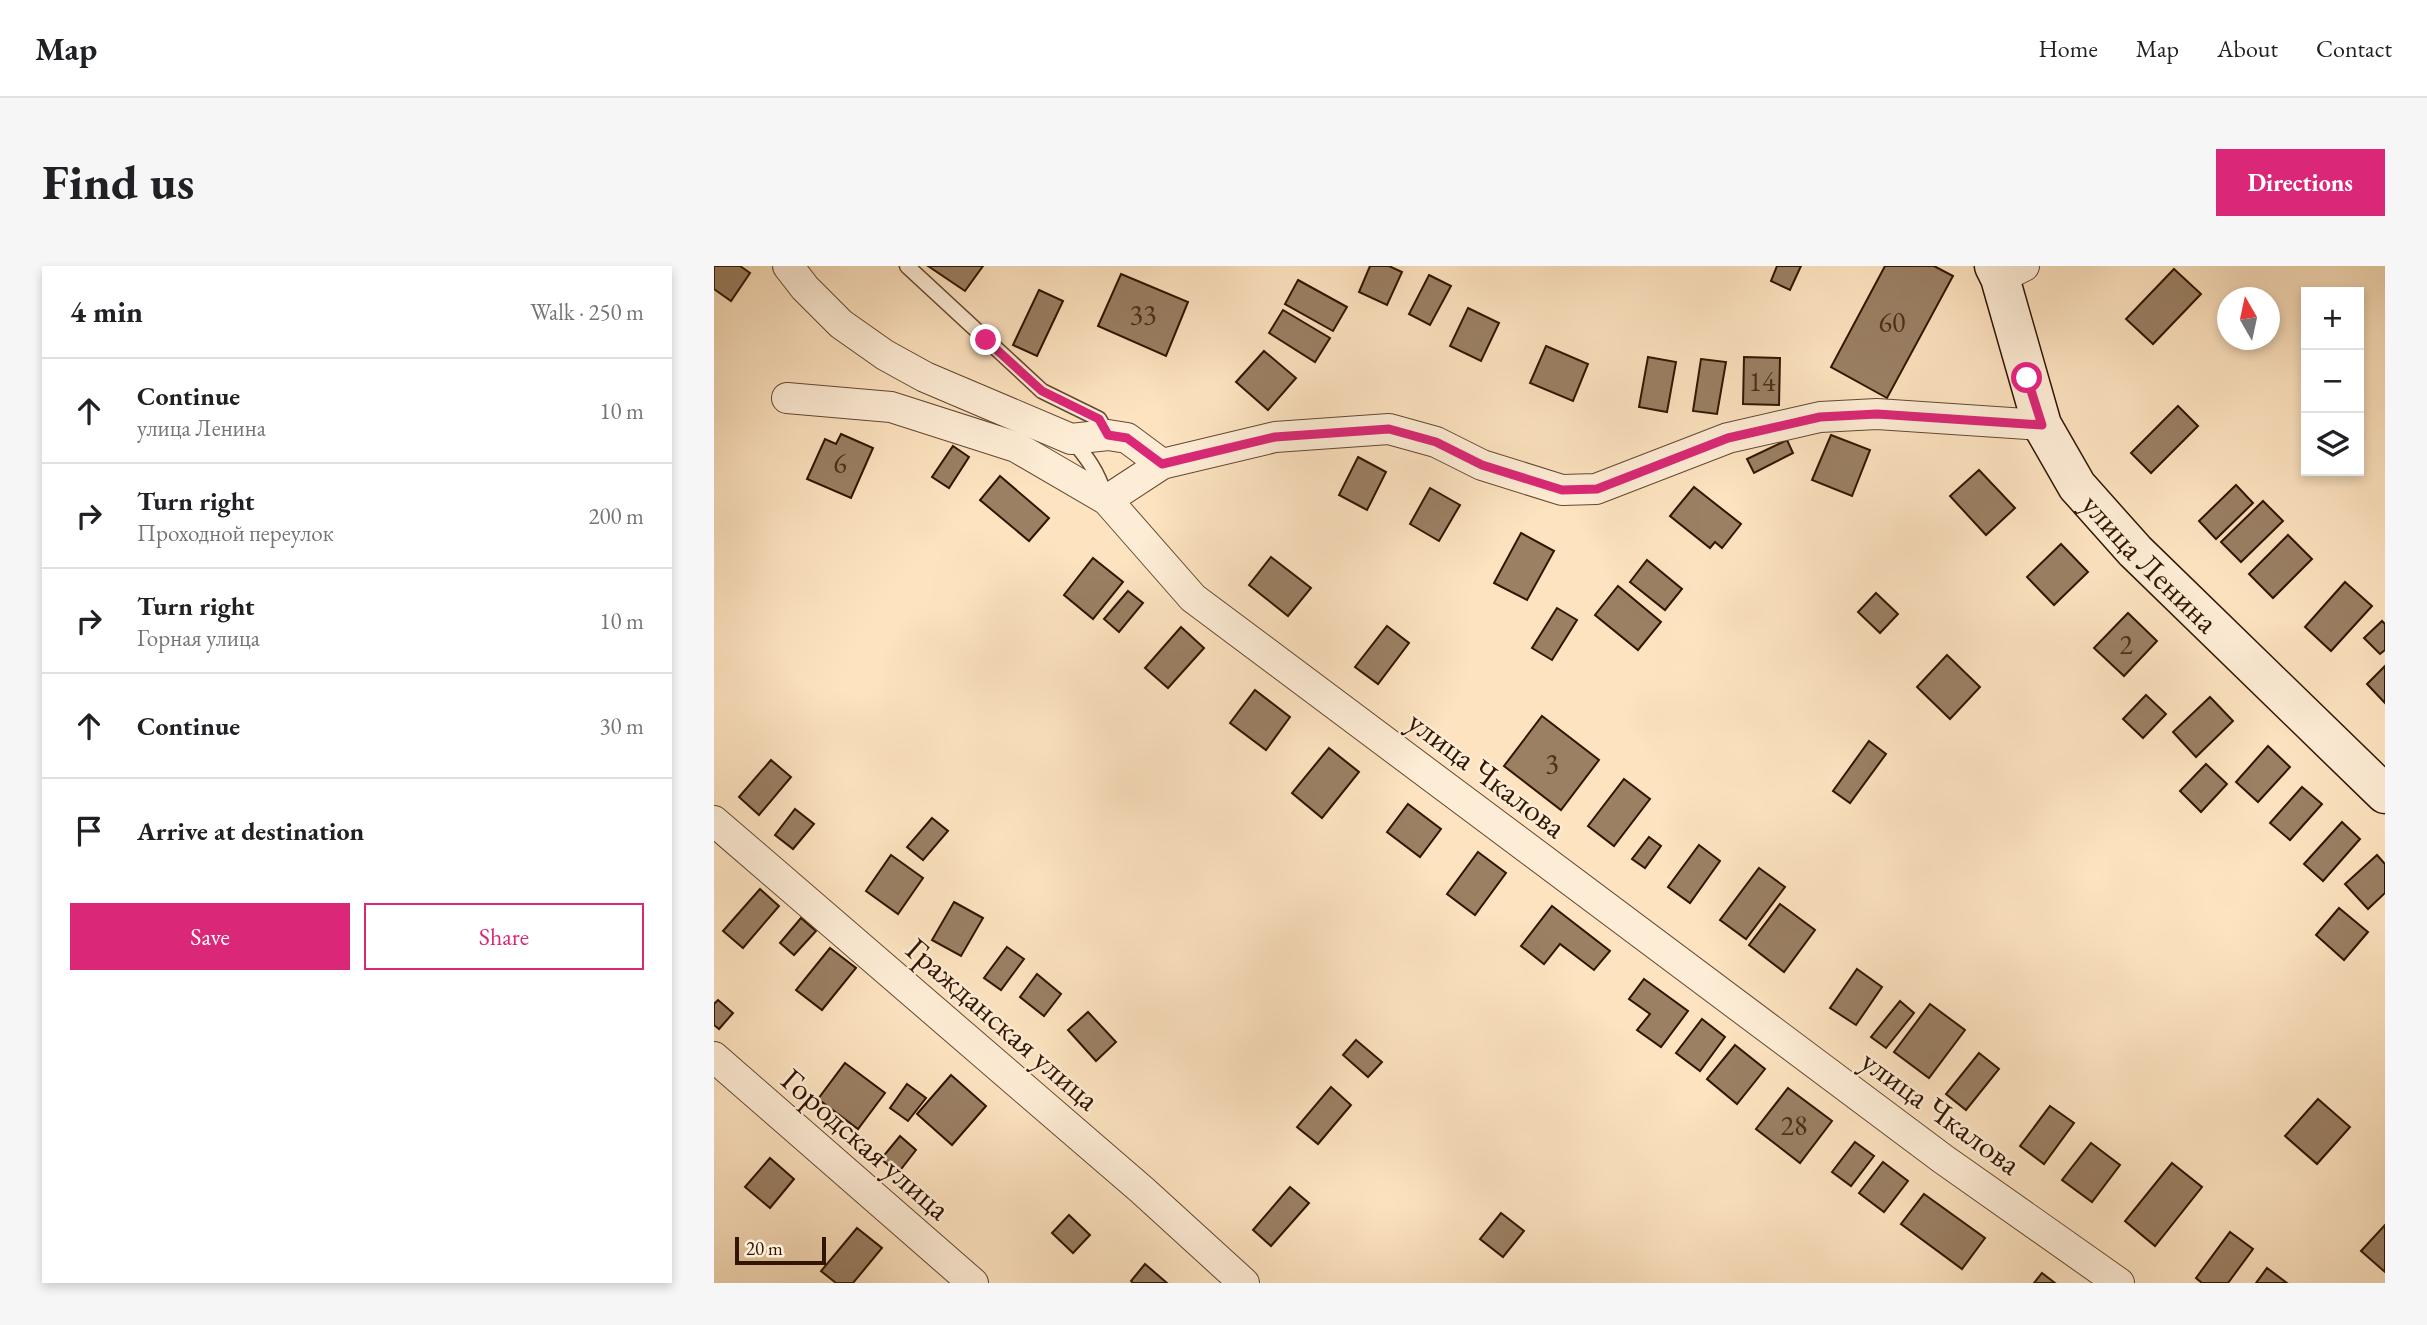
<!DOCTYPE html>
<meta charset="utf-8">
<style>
body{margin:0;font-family:"EB Garamond",serif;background:#f6f6f6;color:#202124}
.controls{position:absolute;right:21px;top:21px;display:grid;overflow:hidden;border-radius:0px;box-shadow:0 4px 10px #0003}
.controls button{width:63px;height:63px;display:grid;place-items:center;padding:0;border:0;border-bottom:2px solid #e0e0e0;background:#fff;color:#202124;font:35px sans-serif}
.compass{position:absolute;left:1503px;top:21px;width:63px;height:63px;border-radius:50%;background:#fff;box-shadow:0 4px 10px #0003;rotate:351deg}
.scale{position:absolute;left:21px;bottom:18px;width:91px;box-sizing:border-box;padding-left:7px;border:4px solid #311500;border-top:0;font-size:19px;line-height:24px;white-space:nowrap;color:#311500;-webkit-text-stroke:5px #feedd6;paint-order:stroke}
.stop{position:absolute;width:21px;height:21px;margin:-16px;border:5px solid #db2777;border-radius:50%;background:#fff}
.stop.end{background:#db2777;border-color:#fff;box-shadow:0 2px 7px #0008}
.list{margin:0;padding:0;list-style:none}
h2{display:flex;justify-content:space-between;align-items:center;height:91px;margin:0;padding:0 28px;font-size:30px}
h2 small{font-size:23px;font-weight:400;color:#757577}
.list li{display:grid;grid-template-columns:46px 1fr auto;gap:21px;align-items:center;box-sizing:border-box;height:105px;padding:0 28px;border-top:2px solid #e0e0e0}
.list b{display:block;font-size:26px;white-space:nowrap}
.list p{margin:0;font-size:23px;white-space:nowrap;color:#757577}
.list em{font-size:23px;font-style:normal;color:#757577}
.actions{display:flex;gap:14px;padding:21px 28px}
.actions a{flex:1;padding:16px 0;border:2px solid #db2777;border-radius:0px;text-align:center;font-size:24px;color:#db2777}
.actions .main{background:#db2777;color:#fff}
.icon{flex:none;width:38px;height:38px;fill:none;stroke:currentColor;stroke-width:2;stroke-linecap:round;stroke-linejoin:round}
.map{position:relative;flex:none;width:1671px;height:1017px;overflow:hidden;border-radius:0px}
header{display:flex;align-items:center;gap:42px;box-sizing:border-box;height:98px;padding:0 35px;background:#fff;border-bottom:2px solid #e0e0e0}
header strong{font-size:33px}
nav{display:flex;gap:38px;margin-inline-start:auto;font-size:24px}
.intro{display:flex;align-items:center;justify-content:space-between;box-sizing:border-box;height:168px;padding:0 42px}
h1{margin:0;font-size:49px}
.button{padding:18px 32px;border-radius:0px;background:#db2777;color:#fff;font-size:24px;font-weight:700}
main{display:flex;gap:42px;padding:0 42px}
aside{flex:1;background:#fff;border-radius:0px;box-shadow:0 4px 10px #0003}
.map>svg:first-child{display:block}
.building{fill:#9b8064;stroke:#311500;stroke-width:2}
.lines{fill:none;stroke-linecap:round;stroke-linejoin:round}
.lane-casing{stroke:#644830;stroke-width:17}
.street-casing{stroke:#644830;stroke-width:32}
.secondary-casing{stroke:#311500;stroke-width:41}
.lane{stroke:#feedd6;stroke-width:14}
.street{stroke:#feedd6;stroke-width:30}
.secondary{stroke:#feedd6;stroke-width:38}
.route{stroke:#db2777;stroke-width:9}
.labels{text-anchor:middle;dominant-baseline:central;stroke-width:5;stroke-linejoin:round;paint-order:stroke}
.number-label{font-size:28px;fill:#4c3019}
.street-label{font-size:32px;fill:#311500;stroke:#feedd6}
</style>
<header>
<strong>Map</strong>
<nav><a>Home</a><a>Map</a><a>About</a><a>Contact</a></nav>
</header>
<div class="intro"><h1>Find us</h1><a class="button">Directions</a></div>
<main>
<aside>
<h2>4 min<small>Walk · 250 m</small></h2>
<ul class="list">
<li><svg class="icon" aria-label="ahead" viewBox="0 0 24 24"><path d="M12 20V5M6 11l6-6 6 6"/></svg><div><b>Continue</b><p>улица Ленина</p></div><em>10 m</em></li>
<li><svg class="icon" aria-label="right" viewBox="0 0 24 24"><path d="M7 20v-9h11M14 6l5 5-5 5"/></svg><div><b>Turn right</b><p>Проходной переулок</p></div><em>200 m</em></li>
<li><svg class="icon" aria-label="right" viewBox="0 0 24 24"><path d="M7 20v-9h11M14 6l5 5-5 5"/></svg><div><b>Turn right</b><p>Горная улица</p></div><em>10 m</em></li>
<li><svg class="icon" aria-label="ahead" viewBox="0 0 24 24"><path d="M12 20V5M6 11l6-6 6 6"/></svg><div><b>Continue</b></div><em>30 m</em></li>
<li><svg class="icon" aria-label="arrive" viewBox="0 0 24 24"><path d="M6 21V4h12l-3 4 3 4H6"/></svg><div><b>Arrive at destination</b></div></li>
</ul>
<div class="actions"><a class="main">Save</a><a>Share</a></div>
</aside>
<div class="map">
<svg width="1671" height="1017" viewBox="0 0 1671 1017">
<rect width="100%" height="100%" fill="#fde3c0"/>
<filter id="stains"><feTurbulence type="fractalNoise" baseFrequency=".00286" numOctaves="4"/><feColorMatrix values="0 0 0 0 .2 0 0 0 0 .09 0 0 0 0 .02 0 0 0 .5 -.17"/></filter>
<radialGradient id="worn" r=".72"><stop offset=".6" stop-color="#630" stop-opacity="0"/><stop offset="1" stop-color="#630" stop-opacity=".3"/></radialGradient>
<g class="building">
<path d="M0 0H26L36 7 17 35 0 23Z"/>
<path d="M214 0H269L251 25Z"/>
<path d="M656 0H675L688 6 673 39 645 26Z"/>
<path d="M1063 0H1087L1076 24 1057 15Z"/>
<path d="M1171 0H1220L1239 10 1173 132 1117 101Z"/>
<path d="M1460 3 1487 28 1439 78 1412 53Z"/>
<path d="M407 8 474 36 452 90 384 60Z"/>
<path d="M715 9 737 20 716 59 695 48Z"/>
<path d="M584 14 633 41 619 65 571 38Z"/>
<path d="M325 24 349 35 323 90 299 79Z"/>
<path d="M754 42 785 57 767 95 736 80Z"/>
<path d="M569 44 616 72 601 96 555 67Z"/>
<path d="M832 80 874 98 859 135 816 117Z"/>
<path d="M550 85 582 112 554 144 522 116Z"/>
<path d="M934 91 962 96 953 146 925 141Z"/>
<path d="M1030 91 1066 92 1065 139 1029 138Z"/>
<path d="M987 93 1012 96 1003 148 979 145Z"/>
<path d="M1464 140 1484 160 1437 207 1417 187Z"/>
<path d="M127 168 159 182 137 232 93 213 111 173 122 178Z"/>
<path d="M1117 169 1156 184 1138 230 1098 214Z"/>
<path d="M1073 174 1079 187 1040 207 1033 193Z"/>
<path d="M239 180 255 191 235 222 218 211Z"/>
<path d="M644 191 672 206 653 244 625 229Z"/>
<path d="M1265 204 1301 242 1272 269 1236 230Z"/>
<path d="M286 210 335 252 315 275 266 234Z"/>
<path d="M1522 219 1539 237 1502 273 1485 255Z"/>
<path d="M980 221 1027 258 1008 282 1001 276 996 282 956 250Z"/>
<path d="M716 222 746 239 725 275 696 258Z"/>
<path d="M1549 235 1569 255 1527 296 1507 276Z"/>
<path d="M807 267 840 285 813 334 780 317Z"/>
<path d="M1574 269 1598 293 1559 332 1535 308Z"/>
<path d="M1347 278 1374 306 1340 339 1313 311Z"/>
<path d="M557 291 597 322 574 350 535 319Z"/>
<path d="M379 292 409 316 379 353 350 329Z"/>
<path d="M933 294 968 323 951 344 916 316Z"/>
<path d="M1631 316 1658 340 1617 385 1591 361Z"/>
<path d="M904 320 947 356 924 384 881 349Z"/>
<path d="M414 325 429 337 405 366 390 353Z"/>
<path d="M1162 327 1184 348 1166 367 1144 346Z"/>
<path d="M843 342 863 354 838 394 818 382Z"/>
<path d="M1414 347 1443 375 1410 410 1380 382Z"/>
<path d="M1668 355 1671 358V384L1666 388 1650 372Z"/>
<path d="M673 360 695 377 664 418 641 401Z"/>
<path d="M467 361 490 382 454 422 431 402Z"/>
<path d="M1233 389 1266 421 1236 453 1203 421Z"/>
<path d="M1671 400V437L1653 418Z"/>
<path d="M541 424 576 451 552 484 516 457Z"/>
<path d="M1432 429 1452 448 1429 472 1409 453Z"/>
<path d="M1496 431 1519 455 1482 491 1459 466Z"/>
<path d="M828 450 885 494 847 544 790 500Z"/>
<path d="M1155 475 1172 488 1136 537 1119 525Z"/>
<path d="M1554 480 1576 501 1544 536 1522 516Z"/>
<path d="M615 482 645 506 608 552 578 527Z"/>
<path d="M57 494 77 511 45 549 25 531Z"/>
<path d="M1492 498 1513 518 1487 546 1466 525Z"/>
<path d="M910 513 936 533 900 580 874 560Z"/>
<path d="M1588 521 1608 538 1576 574 1556 557Z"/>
<path d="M694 538 727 563 706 591 673 566Z"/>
<path d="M81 543 100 558 79 583 61 569Z"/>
<path d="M218 552 234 565 209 594 193 581Z"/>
<path d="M1628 556 1646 573 1609 615 1590 598Z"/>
<path d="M935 571 947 580 931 602 918 593Z"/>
<path d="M985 579 1006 595 976 637 954 621Z"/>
<path d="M764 586 792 607 761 649 733 628Z"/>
<path d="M177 589 209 612 184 648 152 625Z"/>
<path d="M1663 589 1671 598V627L1654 643 1631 618Z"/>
<path d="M1045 602 1071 621 1032 673 1006 654Z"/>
<path d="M46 623 65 640 29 682 9 665Z"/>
<path d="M240 636 269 652 247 690 218 674Z"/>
<path d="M1066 638 1101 664 1070 706 1035 679Z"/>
<path d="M838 640 896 685 880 704 846 678 830 698 807 680Z"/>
<path d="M1625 642 1654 666 1630 694 1602 669Z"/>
<path d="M87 652 102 665 80 689 66 677Z"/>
<path d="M293 681 310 693 287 724 270 712Z"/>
<path d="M116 682 142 702 108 744 82 724Z"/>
<path d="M1143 703 1168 721 1142 759 1116 742Z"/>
<path d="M323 708 347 728 330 750 306 731Z"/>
<path d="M930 713 974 745 947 781 923 764 936 748 915 733Z"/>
<path d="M4 734 19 747 5 763 0 759V738Z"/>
<path d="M1186 735 1200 747 1172 782 1157 771Z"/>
<path d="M1216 738 1251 764 1215 812 1180 786Z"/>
<path d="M374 746 402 776 382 795 354 764Z"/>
<path d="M988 753 1011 771 986 805 962 787Z"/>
<path d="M642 774 668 796 654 811 629 789Z"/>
<path d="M1021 779 1051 803 1023 838 993 813Z"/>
<path d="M1265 787 1285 803 1252 844 1232 828Z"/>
<path d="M131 797 171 827 144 863 104 833Z"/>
<path d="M237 809 272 840 238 879 203 848Z"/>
<path d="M193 818 212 832 194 855 176 842Z"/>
<path d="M617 821 637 839 604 878 583 861Z"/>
<path d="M1074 822 1118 855 1086 897 1042 863Z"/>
<path d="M1604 833 1636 861 1603 898 1571 870Z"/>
<path d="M1336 840 1360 857 1330 898 1306 880Z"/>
<path d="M186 870 202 884 184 907 167 893Z"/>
<path d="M1141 876 1160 890 1137 920 1118 906Z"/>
<path d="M1377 877 1406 899 1378 936 1348 914Z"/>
<path d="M56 892 80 913 56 942 31 921Z"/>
<path d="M1169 896 1194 915 1170 946 1145 927Z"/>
<path d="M1458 897 1488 921 1441 980 1411 955Z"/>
<path d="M576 921 595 937 557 980 539 964Z"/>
<path d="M1210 928 1271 972 1248 1003 1187 958Z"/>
<path d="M787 947 810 965 789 991 766 973Z"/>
<path d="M355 949 376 969 359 987 338 967Z"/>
<path d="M1671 959V1006L1647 985Z"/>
<path d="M143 962 168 982 139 1017H122L107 1005Z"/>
<path d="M1516 966 1539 983 1514 1017H1488L1482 1012Z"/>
<path d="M431 998 453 1017H419L417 1015Z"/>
<path d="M1553 1002 1573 1017H1542Z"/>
<path d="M1328 1007 1341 1017H1320Z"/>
</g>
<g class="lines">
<g class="lane-casing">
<g id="lane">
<path d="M193 0 328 125 385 153 394 169"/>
<path d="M357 173C373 191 384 206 391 230"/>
</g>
</g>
<g class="street-casing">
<g id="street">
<path d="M74 0 91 22 127 58 171 89 211 111 357 173 394 169 413 172 448 198"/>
<path d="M1286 12 1310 0"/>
<path d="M73 132 177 141 302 181 393 234 479 332 1229 893 1405 1017"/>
<path d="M393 234 448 198 561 171 675 163 722 176 768 199 848 224 882 223 1014 172 1106 151 1163 148 1328 159"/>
<path d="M0 555 428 924 530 1017"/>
<path d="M0 791 259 1017"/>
</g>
</g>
<g class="secondary-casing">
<g id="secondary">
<path id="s1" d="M1280 0 1286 12 1328 159 1363 220 1421 285 1671 528"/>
</g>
</g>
<use href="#lane" class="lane"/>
<use href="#street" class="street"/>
<use href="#secondary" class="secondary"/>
</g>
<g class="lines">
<path class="route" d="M272 74 328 125 385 153 394 169 413 172 448 198 561 171 675 163 722 176 768 199 848 224 883 223 1014 172 1106 151 1163 148 1328 159 1313 112"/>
</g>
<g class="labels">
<g class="number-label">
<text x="429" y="48">33</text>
<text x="1178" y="56">60</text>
<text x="1048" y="115">14</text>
<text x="126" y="197">6</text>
<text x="1412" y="378">2</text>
<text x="838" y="497">3</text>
<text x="1080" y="859">28</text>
</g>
<g class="street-label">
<text stroke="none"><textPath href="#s1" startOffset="343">улица Ленина</textPath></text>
<text transform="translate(773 508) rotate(37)">улица Чкалова</text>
<text transform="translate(289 758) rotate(41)">Гражданская улица</text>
<text transform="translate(1227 846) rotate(36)">улица Чкалова</text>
<text transform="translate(152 878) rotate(41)">Городская улица</text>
</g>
</g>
<rect width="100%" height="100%" filter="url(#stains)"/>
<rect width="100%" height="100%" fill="url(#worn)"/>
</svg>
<div class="controls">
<button>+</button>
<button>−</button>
<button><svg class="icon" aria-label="layers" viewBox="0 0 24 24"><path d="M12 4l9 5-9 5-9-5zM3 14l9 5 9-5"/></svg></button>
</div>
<svg class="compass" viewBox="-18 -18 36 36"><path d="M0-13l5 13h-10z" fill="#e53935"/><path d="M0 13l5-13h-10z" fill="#757577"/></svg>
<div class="scale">20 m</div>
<div class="stop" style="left:1313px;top:112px"></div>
<div class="stop end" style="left:272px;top:74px"></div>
</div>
</main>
